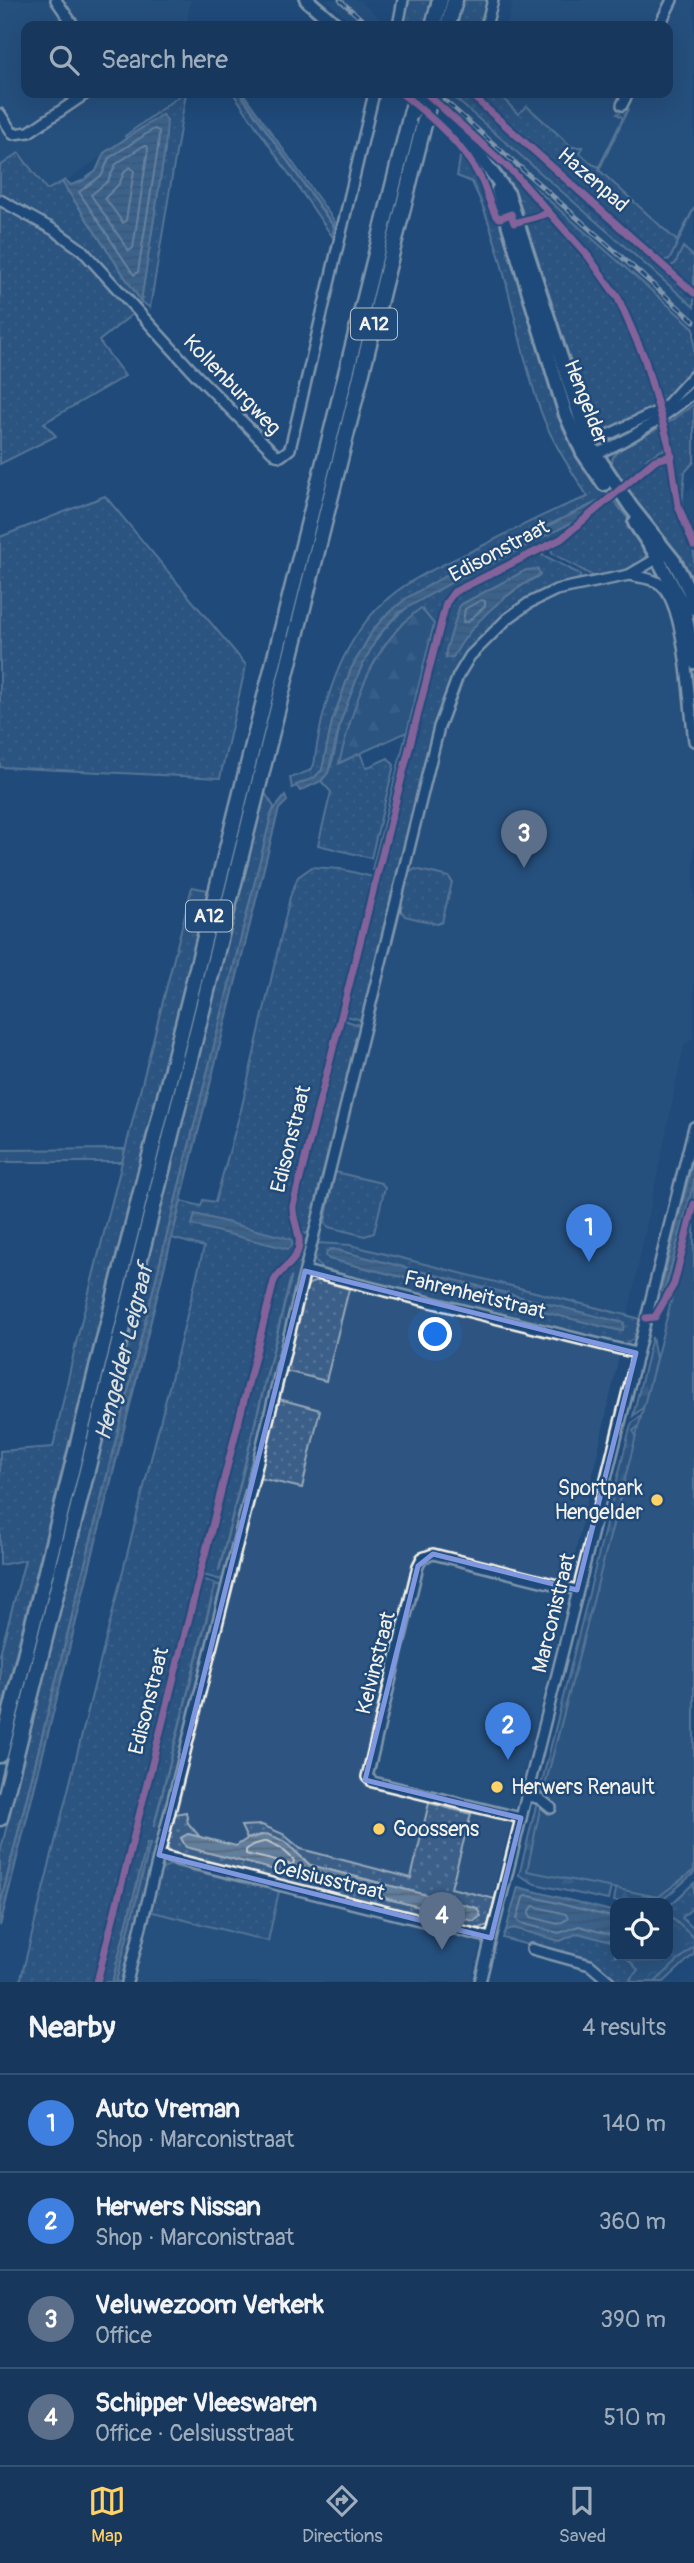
<!DOCTYPE html>
<meta charset="utf-8">
<style>
body{margin:0;font-family:Pangolin,sans-serif;background:#244365;color:#f1f3f6}
.controls{position:absolute;right:21px;bottom:21px;display:grid;overflow:hidden;border-radius:14px;box-shadow:0 7px 28px #0002}
.controls button{width:63px;height:63px;display:grid;place-items:center;padding:0;border:0;border-bottom:2px solid #365272;background:#17385c;color:#f1f3f6;font:35px sans-serif}
.you{position:absolute;left:436px;top:1335px;width:24px;height:24px;margin:-18px;border:5px solid #fff;border-radius:50%;background:#1a73e8;box-shadow:0 0 0 10px #1a73e833}
.badge{display:grid;place-items:center;width:46px;height:46px;border-radius:50%;background:#ffd166;color:#fff;font-size:23px;font-weight:700}
.pin{position:absolute;translate:-50% -58px;filter:drop-shadow(0 2px 4px #0008)}
.pin::after{content:'';position:absolute;top:37px;width:24px;height:21px;background:inherit;clip-path:polygon(0 0,100% 0,50% 100%)}
.list{margin:0;padding:0;list-style:none}
h2{display:flex;justify-content:space-between;align-items:center;height:91px;margin:0;padding:0 28px;font-size:30px}
h2 small{font-size:23px;font-weight:400;color:#9eacbb}
.list li{display:grid;grid-template-columns:46px 1fr auto;gap:21px;align-items:center;box-sizing:border-box;height:98px;padding:0 28px;border-top:2px solid #365272}
.list b{display:block;font-size:26px;white-space:nowrap}
.list p{margin:0;font-size:23px;white-space:nowrap;color:#9eacbb}
.list em{font-size:23px;font-style:normal;color:#9eacbb}
.icon{flex:none;width:38px;height:38px;fill:none;stroke:currentColor;stroke-width:2;stroke-linecap:round;stroke-linejoin:round}
.map{position:relative;flex:none;width:694px;height:1982px;overflow:hidden}
.search{position:absolute;background:#17385c;box-shadow:0 7px 28px #0002;left:21px;right:21px;top:21px;height:77px;display:flex;align-items:center;gap:18px;box-sizing:border-box;padding:0 24px;border-radius:14px;color:#9eacbb;font-size:26px}
.sheet{height:483px;background:#17385c}
nav{display:flex;justify-content:space-around;align-items:center;box-sizing:border-box;height:98px;border-top:2px solid #365272;background:#17385c;font-size:19px;color:#9eacbb}
nav a{display:grid;justify-items:center;gap:4px}
nav .on{color:#ffd166}
.map>svg:first-child{display:block}
.built{fill:#2d5581}
.grass{fill:url(#grass-dots);stroke:#97a8b8;stroke-width:2;fill-rule:evenodd}
.forest{fill:url(#forest-firs);stroke:#97a8b8;stroke-width:2}
.park{fill:url(#park-crowns);stroke:#97a8b8;stroke-width:2}
.pitch{fill:#3a5f88;stroke:#97a8b8;stroke-width:2}
.water{fill:url(#water-rules);stroke:#9cacbb;stroke-width:2}
.lines{fill:none;stroke-linecap:round;stroke-linejoin:round}
.shore{stroke:#bac3ca;stroke-width:2}
.stream{stroke:#9cacbb;stroke-width:2.5}
.minor-casing{stroke:#f4f1e8;stroke-width:14}
.major-casing{stroke:#f4f1e8;stroke-width:18}
.highway-casing{stroke:#f4f1e8;stroke-width:19}
.minor{stroke:#1f4a7a;stroke-width:9}
.major{stroke:#1f4a7a;stroke-width:12}
.highway{stroke:#1f4a7a;stroke-width:14}
.rail-casing{stroke:#f4f1e8;stroke-width:5}
.rail{stroke:#1f4a7a;stroke-width:2.5;stroke-dasharray:8;stroke-linecap:butt}
.highway-bridge-casing{stroke:#f4f1e8;stroke-width:19;stroke-linecap:butt}
.highway-bridge{stroke:#1f4a7a;stroke-width:14}
.cycleway-casing{stroke:#1f4a7a;stroke-width:11}
.cycleway{stroke:#ff80c0;stroke-width:7}
.marked{fill:none;stroke:#7e97df;stroke-width:5;stroke-linejoin:round}
.poi-dot{fill:#ffd166;stroke:#1f4a7a;stroke-width:2.5}
.labels{text-anchor:middle;dominant-baseline:central;stroke-width:5;stroke-linejoin:round;paint-order:stroke}
.shield{fill:#1f4a7a;stroke:#b4bfc7;stroke-width:2}
.shield-label{font-size:19px;font-weight:bold;fill:#f4f1e8}
.street-label{font-size:21px;fill:#f4f1e8;stroke:#1f4a7a}
.poi-label{font-size:21px;fill:#f4f1e8;stroke:#1f4a7a;text-anchor:start}
.water-label{font-size:23px;font-style:italic;fill:#dee0dd;stroke:#1f4a7a}
</style>
<div class="map">
<svg width="694" height="1982" viewBox="0 0 694 1982">
<defs>
<pattern id="grass-dots" width="8" height="8" patternUnits="userSpaceOnUse" patternTransform="scale(1.75)"><rect width="8" height="8" fill="#3a5f88"/><path d="M2 2h.1M6 6h.1" fill="none" stroke="#577699" stroke-width="1.8" stroke-linecap="round"/></pattern>
<pattern id="forest-firs" width="22" height="20" patternUnits="userSpaceOnUse" patternTransform="scale(1.75)"><rect width="22" height="20" fill="#3a5f88"/><path d="M5 1l3.5 6h-7zM16 11l3.5 6h-7z" fill="#577699"/></pattern>
<pattern id="park-crowns" width="20" height="18" patternUnits="userSpaceOnUse" patternTransform="scale(1.75)"><rect width="20" height="18" fill="#3a5f88"/><path d="M2 6a3 3 0 1 1 6 0M12 15a3 3 0 1 1 6 0" fill="none" stroke="#577699"/></pattern>
<pattern id="water-rules" width="6" height="5" patternUnits="userSpaceOnUse" patternTransform="scale(1.75)"><rect width="6" height="5" fill="#627e9d"/><path d="M0 2.5h6" fill="none" stroke="#58687a"/></pattern>
</defs>
<rect width="100%" height="100%" fill="#1f4a7a"/>
<filter id="ink" filterUnits="userSpaceOnUse"><feTurbulence type="fractalNoise" baseFrequency=".0143" numOctaves="2"/><feDisplacementMap in="SourceGraphic" scale="14" xChannelSelector="R" yChannelSelector="G"/><feConvolveMatrix kernelMatrix="1 2 1 2 8 2 1 2 1" color-interpolation-filters="sRGB"/></filter>
<g filter="url(#ink)">
<g class="built">
<path d="M0 0H191L186 26H26V93H172L168 111 30 206 0 194Z"/>
<path d="M326 0H360L388 26H355Z"/>
<path d="M513 0H694V328L436 100 438 93H451L488 116 493 93H668V26H507Z"/>
<path d="M694 484V1038L684 1046 624 1334 548 1676 471 1982H114L425 742 450 652 539 582 618 556 657 525Z"/>
</g>
<g class="grass">
<path d="M405 0H431L425 26H400Z"/>
<path d="M464 0H491L484 26H456Z"/>
<path d="M179 93H186L150 308 141 301 139 308 99 263 0 197V166L19 153 47 190 62 182 141 301 165 149 162 115 126 138 125 136 179 96Z"/>
<path d="M233 93H243L335 222 332 236Z"/>
<path d="M449 93 466 94 694 295V307Z"/>
<path d="M472 93H498L518 114 527 106 572 147H583L580 153 592 164 599 167 623 118 617 114 626 108 628 109 599 170 677 241 694 208 670 259 660 261Z"/>
<path d="M436 101 694 328V367L673 394 655 410 601 434 591 430 521 222 549 216C589 260 625 302 642 360 645 370 650 380 650 391L656 395 657 388 630 316 596 262 520 176Z"/>
<path d="M435 104 489 151 545 213 520 219C513 204 508 188 500 173 485 146 458 125 435 104Z"/>
<path d="M461 152 479 179 495 217 505 219 589 468 645 541C655 572 616 574 595 577L552 553 551 546 575 532 602 509 597 502 500 548 388 613 373 630 351 669 332 722 322 770 314 778 292 788 290 778 309 771 314 765C322 703 343 631 397 591 423 572 456 559 486 544 520 527 552 509 588 497 571 470 552 442 541 412 514 337 507 254 472 182L457 176Z"/>
<path d="M0 206 75 249 134 313 99 341 125 376 44 423 56 436 0 464Z"/>
<path d="M683 247 694 257V290L668 267 675 264Z"/>
<path d="M694 404V462L685 472 682 506 675 457 667 432 664 435 668 453 666 454 664 449 646 459 652 466 661 460 670 461 675 503 694 553V594L626 494 611 468 613 457 620 449 673 420Z"/>
<path d="M105 496 246 665 220 778 0 767V537Z"/>
<path d="M584 517 556 539 455 588 447 596 375 871 372 870 434 624 340 763 360 753 366 768 388 758 394 765 371 858 318 845 331 792 321 781C335 769 336 739 341 721 346 704 353 688 359 671 388 601 443 587 504 557 529 545 557 528 584 517Z"/>
<path d="M539 553 580 574V579C572 583 563 584 555 587 499 612 460 651 441 709L363 1020 345 1016 448 603 457 593ZM517 575H540C510 591 477 616 459 645L460 605Z"/>
<path d="M265 793 274 807 0 1905V1853Z"/>
<path d="M312 867 340 869 373 877 291 1205C289 1223 303 1239 294 1256 289 1266 277 1270 271 1281L95 1982H20L204 1247 172 1238 181 1201 201 1206 203 1200 215 1202 242 1106 290 897 298 877Z"/>
<path d="M415 869 449 877 452 882 442 922 437 924 405 916 400 909 409 873Z"/>
<path d="M192 887 208 890 0 1717V1654L25 1560 0 1565V1451L53 1447 76 1343Z"/>
<path d="M344 1020 362 1026 310 1231 305 1234C296 1228 295 1216 296 1206Z"/>
<path d="M694 1142 693 1161 662 1285 667 1284 694 1181V1196L671 1285 655 1314 650 1317Z"/>
<path d="M335 1172 381 1183 385 1187 374 1233 365 1236 329 1227 325 1222Z"/>
<path d="M305 1240 307 1244 223 1578 222 1580 203 1575 275 1288C281 1267 300 1266 302 1242Z"/>
<path d="M316 1243 350 1245 637 1318 640 1321 634 1339 622 1345 322 1269 314 1259ZM330 1249 622 1331 329 1259Z"/>
<path d="M319 1280 349 1289 326 1381 286 1371 306 1289 309 1284Z"/>
<path d="M279 1399 320 1410 302 1488 259 1478Z"/>
<path d="M202 1579 221 1586 122 1982H100Z"/>
<path d="M429 1803 471 1814 451 1888 495 1899 488 1925 475 1930 175 1855 169 1851 167 1846 175 1814 186 1812 188 1823 200 1837 188 1834 181 1838 186 1847 474 1921 477 1908 310 1865 285 1842 275 1837 260 1835 247 1839 241 1826 262 1825 283 1834 301 1849 411 1878Z"/>
<path d="M169 1865 279 1891 268 1941 149 1911 158 1873Z"/>
<path d="M694 1883V1906L682 1918 694 1929V1954L664 1982H613L593 1963 503 1938 506 1930 514 1928 560 1941 578 1933 615 1943V1956H668V1907Z"/>
</g>
<g class="forest">
<path d="M421 608 434 624 407 732 339 763C354 705 370 645 421 608Z"/>
<path d="M125 1149 122 1162H0V1150Z"/>
<path d="M652 1337 657 1365 659 1394 633 1416Z"/>
<path d="M677 1387 680 1392 633 1431 650 1453 552 1807 539 1794 630 1428 632 1423Z"/>
<path d="M537 1802 543 1805 611 1887 608 1900 535 1884 519 1875Z"/>
<path d="M694 1859V1873L659 1903 614 1901 616 1889Z"/>
</g>
<path class="park" d="M671 1917 694 1938V1946L655 1982H633L630 1979 638 1970 625 1956H668V1919Z"/>
<path class="pitch" d="M694 1213V1870L658 1897 527 1871 545 1786Z"/>
<g class="water">
<path d="M162 115 167 120 165 149 141 301 62 182 65 180 71 185 82 181 96 171 104 153Z"/>
<path d="M597 502 599 504 584 517 463 576 398 613 378 636 361 668 341 720 328 773 321 781 300 791 296 785 314 778 322 770 332 722 351 669 373 630 388 613 408 597 458 569Z"/>
<path d="M538 569 540 575C505 593 472 622 453 657L446 658V650L460 605 526 570Z"/>
<path d="M285 796 287 801 279 809 275 824 0 1926V1905L272 812Z"/>
<path d="M694 1156V1182L664 1292 661 1291 662 1285Z"/>
<path d="M195 1214 291 1239 293 1245 288 1249 192 1225Z"/>
<path d="M333 1249 624 1323 623 1330 621 1331 329 1259 326 1256 327 1251Z"/>
<path d="M188 1834 236 1846 247 1839 267 1834 285 1842 310 1865 477 1908 481 1916 474 1921 186 1847 181 1838Z"/>
<path d="M147 1843 150 1844 116 1982H112Z"/>
<path d="M518 1887 615 1912V1943L578 1933 560 1941 514 1928 506 1930Z"/>
</g>
<g class="lines">
<g class="shore">
<path d="M154 129 159 131 158 148 138 272 134 275 79 192 102 175 109 158Z"/>
<path d="M143 146H147L148 149 133 248 129 251 91 195 108 181 116 164Z"/>
<path d="M130 167 134 171 126 220 123 223 105 198 119 184 125 171Z"/>
<path d="M481 600 485 601V606L468 622H463L465 609Z"/>
<path d="M267 1841 281 1848 294 1860 293 1865 246 1854V1850L252 1845Z"/>
<path d="M533 1906 566 1914 568 1919 558 1924 531 1917 529 1913Z"/>
<path d="M615 1918 526 1895 523 1898 517 1919 520 1923 559 1933 579 1926 615 1936"/>
</g>
<g class="stream">
<path d="M240 93 334 227"/>
<path d="M219 1570 291 1277"/>
<path d="M154 1826 215 1585"/>
</g>
<g class="minor-casing">
<g id="minor">
<path d="M56 0 74 26"/>
<path d="M398 26 403 0"/>
<path d="M486 26 493 0"/>
<path d="M659 26 672 0"/>
<path d="M622 105 628 93"/>
<path d="M0 114 13 134 29 132 87 93"/>
<path d="M0 200 54 230 82 250 196 375 276 455 281 456 290 449 374 93"/>
<path d="M585 449 589 444 664 408 694 375"/>
<path d="M592 454C615 450 675 410 694 392"/>
<path d="M629 575C640 578 650 577 660 584 686 605 689 707 694 741"/>
<path d="M305 1271 636 1353"/>
<path d="M527 1795 540 1799 551 1808"/>
<path d="M521 1818 373 1782 367 1777 418 1566 422 1558 433 1554 577 1590"/>
<path d="M159 1855 491 1938"/>
<path d="M532 1949 590 1965 610 1982"/>
<path d="M127 1982 247 1506 439 727 458 676 470 656 507 619 529 603 556 590 629 575 658 558 663 557"/>
<path d="M480 1982 694 1127"/>
</g>
</g>
<g class="major-casing">
<g id="major">
<path d="M307 0 337 26"/>
<path d="M422 100 470 143 508 194 589 444 631 507 674 561 689 590 694 608"/>
<path d="M498 190 566 415 583 453 604 484"/>
<path d="M635 523 653 550 684 607 694 662"/>
</g>
</g>
<g class="highway-casing">
<g id="highway">
<path d="M433 26 440 0"/>
<path d="M448 26 455 0"/>
<path d="M0 1755 411 114"/>
<path d="M0 1818 424 124"/>
</g>
</g>
<use href="#minor" class="minor"/>
<use href="#major" class="major"/>
<use href="#highway" class="highway"/>
<g class="rail-casing">
<g id="rail">
<path d="M340 0 369 26"/>
<path d="M436 93 694 321"/>
</g>
</g>
<use href="#rail" class="rail"/>
<g class="highway-bridge-casing">
<g id="highway-bridge">
<path d="M411 114 417 93"/>
<path d="M424 124 431 93"/>
</g>
</g>
<use href="#highway-bridge" class="highway-bridge"/>
<g class="cycleway-casing">
<g id="cycleway">
<path d="M401 93C432 117 464 145 482 181 487 193 490 205 496 216L500 218 511 214 514 223 549 213"/>
<path d="M426 93 514 173 588 256 618 298 644 357 669 445 678 505 694 546"/>
<path d="M469 93 694 293"/>
<path d="M646 1318 655 1317 674 1284 694 1204"/>
<path d="M97 1982 274 1281C279 1270 291 1266 296 1255 305 1238 292 1223 293 1206L446 603 454 592 561 539 655 460 672 456"/>
</g>
</g>
<use href="#cycleway" class="cycleway"/>
</g>
</g>
<path d="M0 0H694V1982H0ZM305 1271 636 1353 577 1590 433 1554 418 1566 365 1780 521 1818 491 1938 159 1855Z" fill="#1f4a7a" fill-opacity=".55" fill-rule="evenodd"/>
<path class="marked" d="M305 1271 636 1353 577 1590 433 1554 418 1566 365 1780 521 1818 491 1938 159 1855Z"/>
<g class="poi-dot">
<circle cx="657" cy="1500" r="7"/>
<circle cx="497" cy="1787" r="7"/>
<circle cx="379" cy="1829" r="7"/>
</g>
<g class="labels">
<g class="shield">
<rect x="351" y="308.5" width="46" height="31" rx="5"/>
<rect x="186" y="900.5" width="46" height="31" rx="5"/>
</g>
<g class="shield-label">
<text x="374" y="324">A12</text>
<text x="209" y="916">A12</text>
</g>
<g class="street-label">
<text transform="translate(593 180) rotate(41)">Hazenpad</text>
<text transform="translate(232 385) rotate(46)">Kollenburgweg</text>
<text transform="translate(586 402) rotate(69)">Hengelder</text>
<text transform="translate(499 551) rotate(-28)">Edisonstraat</text>
<text transform="translate(291 1139) rotate(-76)">Edisonstraat</text>
<text transform="translate(475 1295) rotate(14)">Fahrenheitstraat</text>
<text transform="translate(554 1613) rotate(-76)">Marconistraat</text>
<text transform="translate(376 1663) rotate(-76)">Kelvinstraat</text>
<text transform="translate(149 1701) rotate(-76)">Edisonstraat</text>
<text transform="translate(329 1880) rotate(14)">Celsiusstraat</text>
</g>
<g class="poi-label">
<text x="643" y="1488" text-anchor="end">Sportpark<tspan x="643" dy="24">Hengelder</tspan></text>
<text x="511" y="1787">Herwers Renault</text>
<text x="393" y="1829">Goossens</text>
</g>
<g class="water-label">
<text transform="translate(124 1352) rotate(-76)">Hengelder Leigraaf</text>
</g>
</g>
</svg>
<div class="controls">
<button><svg class="icon" aria-label="locate" viewBox="0 0 24 24"><circle cx="12" cy="12" r="6"/><path d="M12 2v4M12 18v4M2 12h4M18 12h4"/></svg></button>
</div>
<div class="you"></div>
<div class="pin badge" style="left:589px;top:1262px;background:#3f7fe0">1</div>
<div class="pin badge" style="left:508px;top:1760px;background:#3f7fe0">2</div>
<div class="pin badge" style="left:524px;top:868px;background:#5c6f8a">3</div>
<div class="pin badge" style="left:442px;top:1950px;background:#5c6f8a">4</div>
<div class="search"><svg class="icon" aria-label="search" viewBox="0 0 24 24"><circle cx="10" cy="10" r="6"/><path d="M15 15l6 6"/></svg>Search here</div>
</div>
<section class="sheet">
<h2>Nearby<small>4 results</small></h2>
<ul class="list">
<li><span class="badge" style="background:#3f7fe0">1</span><div><b>Auto Vreman</b><p>Shop · Marconistraat</p></div><em>140 m</em></li>
<li><span class="badge" style="background:#3f7fe0">2</span><div><b>Herwers Nissan</b><p>Shop · Marconistraat</p></div><em>360 m</em></li>
<li><span class="badge" style="background:#5c6f8a">3</span><div><b>Veluwezoom Verkerk</b><p>Office</p></div><em>390 m</em></li>
<li><span class="badge" style="background:#5c6f8a">4</span><div><b>Schipper Vleeswaren</b><p>Office · Celsiusstraat</p></div><em>510 m</em></li>
</ul>
</section>
<nav>
<a class="on"><svg class="icon" aria-label="map" viewBox="0 0 24 24"><path d="M3 6l6-2 6 2 6-2v14l-6 2-6-2-6 2zM9 4v14M15 6v14"/></svg>Map</a>
<a><svg class="icon" aria-label="directions" viewBox="0 0 24 24"><path d="M12 3l9 9-9 9-9-9zM9 14v-3h6M13 9l2 2-2 2"/></svg>Directions</a>
<a><svg class="icon" aria-label="saved" viewBox="0 0 24 24"><path d="M7 4h10v16l-5-4-5 4z"/></svg>Saved</a>
</nav>
